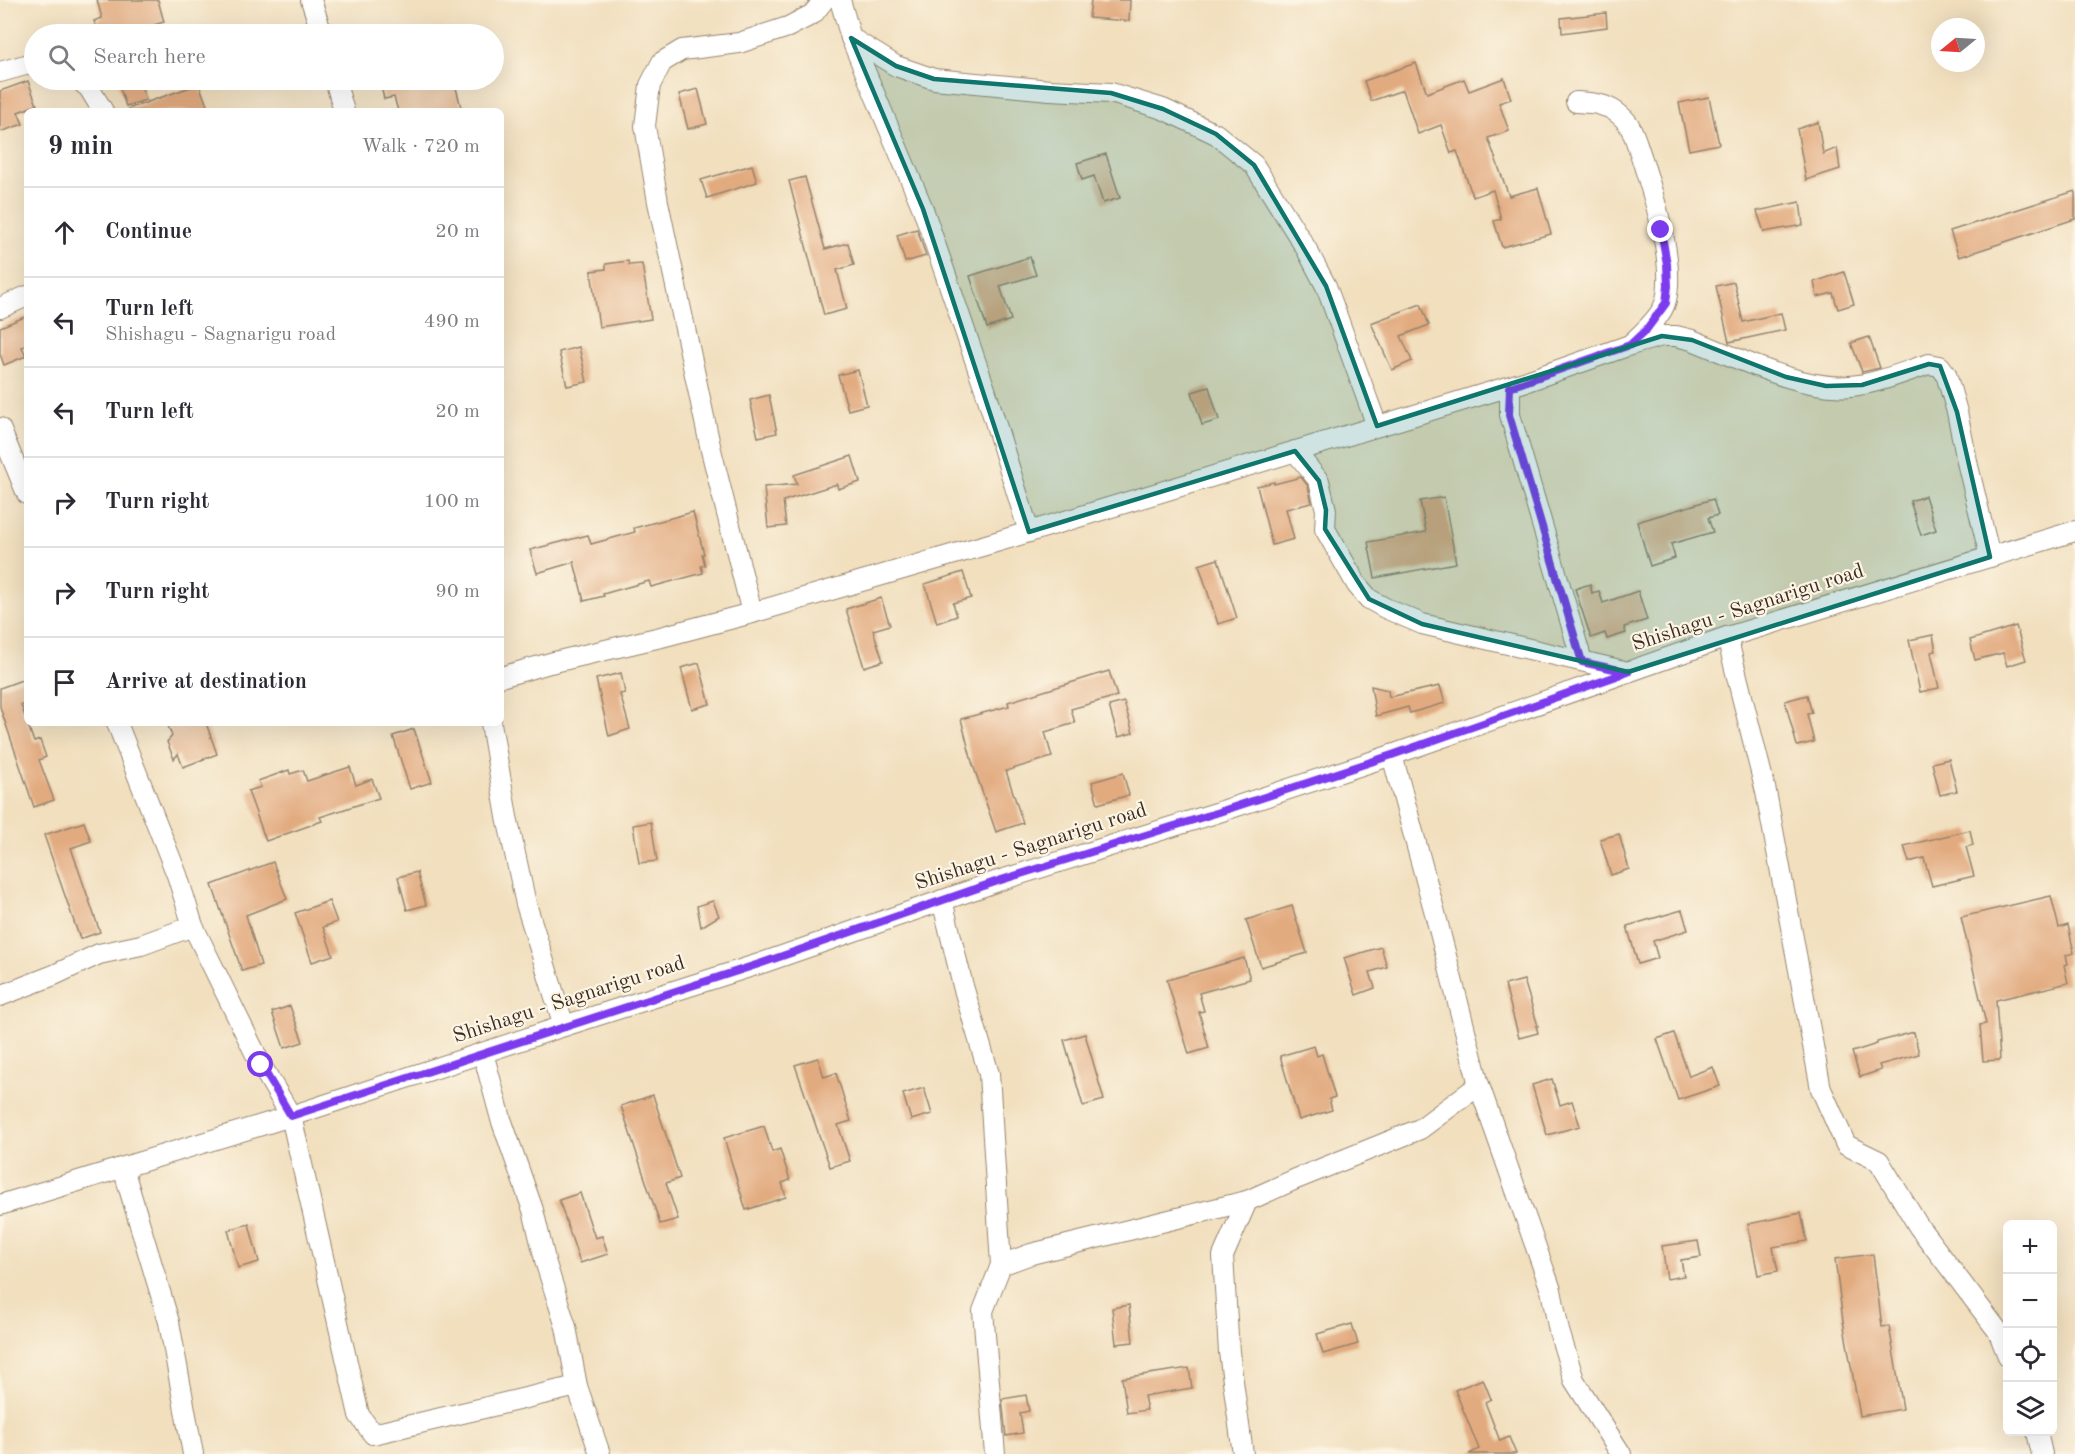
<!DOCTYPE html>
<meta charset="utf-8">
<style>
body{margin:0;font-family:"Old Standard TT",serif;background:#f7f7f7;color:#2b2b33}
.controls{position:absolute;right:18px;bottom:18px;display:grid;overflow:hidden;border-radius:9px;box-shadow:0 6px 24px #0002}
.controls button{width:54px;height:54px;display:grid;place-items:center;padding:0;border:0;border-bottom:2px solid #e1e1e2;background:#fff;color:#2b2b33;font:30px sans-serif}
.compass{position:absolute;left:1931px;top:18px;width:54px;height:54px;border-radius:50%;background:#fff;box-shadow:0 6px 24px #0002;rotate:252deg}
.stop{position:absolute;width:18px;height:18px;margin:-14px;border:4px solid #7c3aed;border-radius:50%;background:#fff}
.stop.end{background:#7c3aed;border-color:#fff;box-shadow:0 2px 6px #0008}
.list{margin:0;padding:0;list-style:none}
h2{display:flex;justify-content:space-between;align-items:center;height:78px;margin:0;padding:0 24px;font-size:26px}
h2 small{font-size:20px;font-weight:400;color:#7c7c81}
.list li{display:grid;grid-template-columns:39px 1fr auto;gap:18px;align-items:center;box-sizing:border-box;height:90px;padding:0 24px;border-top:2px solid #e1e1e2}
.list b{display:block;font-size:22px;white-space:nowrap}
.list p{margin:0;font-size:20px;white-space:nowrap;color:#7c7c81}
.list em{font-size:20px;font-style:normal;color:#7c7c81}
.icon{flex:none;width:33px;height:33px;fill:none;stroke:currentColor;stroke-width:2;stroke-linecap:round;stroke-linejoin:round}
.map{position:relative;flex:none;width:2075px;height:1454px;overflow:hidden}
.search{position:absolute;background:#fff;box-shadow:0 6px 24px #0002;left:24px;top:24px;width:480px;height:66px;display:flex;align-items:center;gap:15px;box-sizing:border-box;padding:0 21px;border-radius:33px;color:#7c7c81;font-size:22px}
.panel{position:absolute;background:#fff;box-shadow:0 6px 24px #0002;left:24px;top:108px;width:480px;height:618px;border-radius:9px}
.map>svg:first-child{display:block}
.building{fill:#e2aa7f}
.lines{fill:none;stroke-linecap:round;stroke-linejoin:round}
.minor-casing{stroke:#96846e;stroke-width:22}
.minor{stroke:#fff;stroke-width:20}
.route{stroke:#7c3aed;stroke-width:8}
.marked{fill:#0f766e;fill-opacity:0.2;stroke:#0f766e;stroke-width:4.5;stroke-linejoin:round}
.labels{text-anchor:middle;dominant-baseline:central;stroke-width:4.5;stroke-linejoin:round;paint-order:stroke}
.street-label{font-size:21px;fill:#3b2a1e;stroke:#fcf5e5}
</style>
<div class="map">
<svg width="2075" height="1454" viewBox="0 0 2075 1454">
<rect width="100%" height="100%" fill="#fcf5e5"/>
<filter id="ink" filterUnits="userSpaceOnUse"><feTurbulence type="fractalNoise" baseFrequency=".0167" numOctaves="2"/><feDisplacementMap in="SourceGraphic" scale="12" xChannelSelector="R" yChannelSelector="G"/><feConvolveMatrix kernelMatrix="1 2 1 2 8 2 1 2 1" color-interpolation-filters="sRGB"/></filter>
<filter id="wash" filterUnits="userSpaceOnUse"><feTurbulence type="fractalNoise" baseFrequency=".008" numOctaves="4" result="noise"/><feDisplacementMap in="SourceGraphic" scale="24" xChannelSelector="R" yChannelSelector="G"/><feGaussianBlur stdDeviation="1.35" result="paint"/><feColorMatrix in="noise" values="0 0 0 0 0 0 0 0 0 0 0 0 0 0 0 0 0 1.4 0 .05"/><feComposite in="paint" operator="in"/></filter>
<g filter="url(#wash)">
<rect width="100%" height="100%" fill="#f1dfbe"/>
<g id="blocks">
<g class="building">
<path d="M97 0H158L164 22 122 34H99L94 21 102 18Z"/>
<path d="M1091 0H1130L1129 21 1089 18Z"/>
<path d="M1606 13 1607 27 1562 33 1561 18Z"/>
<path d="M1416 63 1427 93 1464 79 1469 91 1504 78 1511 99 1499 103 1509 131 1488 138 1509 196 1538 188 1551 234 1502 247 1494 221 1501 219 1493 190 1473 197 1457 151 1451 153 1441 125 1418 134 1403 90 1371 101 1364 81Z"/>
<path d="M117 80H139L146 100 126 106Z"/>
<path d="M389 80H454L462 111H398L394 97 384 99 380 81Z"/>
<path d="M28 81 37 105 18 112 23 124 0 132V91Z"/>
<path d="M199 84 209 111H129L128 109Z"/>
<path d="M698 89 707 124 688 129 679 94Z"/>
<path d="M1709 97 1719 144 1689 150 1679 103Z"/>
<path d="M1818 122 1823 154 1837 148 1840 169 1806 180 1797 129Z"/>
<path d="M1106 154 1120 198 1103 203 1094 176 1082 180 1077 163Z"/>
<path d="M752 165 757 182 707 198 701 180Z"/>
<path d="M805 177 825 249 848 243 854 265 837 270 847 309 824 315 789 181Z"/>
<path d="M2075 191V219L1959 257 1950 231Z"/>
<path d="M1800 202 1803 225 1764 232 1757 211Z"/>
<path d="M917 229 926 256 905 262 897 235Z"/>
<path d="M1030 257 1036 275 1000 286 1011 320 987 328 970 276Z"/>
<path d="M628 261 629 265 642 264 651 319 599 327 591 271 606 269V264Z"/>
<path d="M1844 272 1854 304 1838 309 1833 293 1817 297 1814 282Z"/>
<path d="M1734 282 1743 322 1781 313 1785 330 1729 342 1716 286Z"/>
<path d="M1421 304 1429 325 1401 336 1412 361 1392 370 1371 323Z"/>
<path d="M27 316V345L22 347 26 356 4 365 0 354V327Z"/>
<path d="M1869 337 1880 368 1862 372 1851 343Z"/>
<path d="M579 347 587 382 567 386 559 352Z"/>
<path d="M858 370 867 405 848 410 838 375Z"/>
<path d="M1209 387 1219 420 1202 425 1192 392Z"/>
<path d="M769 395 777 433 758 437 750 400Z"/>
<path d="M852 456 860 482 838 489 837 484 783 501 786 526 768 528 764 487 797 484 794 475Z"/>
<path d="M1301 477 1308 486 1312 503 1286 509 1294 539 1272 545 1257 486 1274 482V484Z"/>
<path d="M1925 496 1936 530 1921 535 1910 501Z"/>
<path d="M1444 497 1456 563 1375 578 1368 542 1426 532 1420 501Z"/>
<path d="M1713 499 1718 515 1708 518 1713 532 1671 544 1675 558 1650 566 1637 522Z"/>
<path d="M693 512 704 554H702L705 565 701 566 703 573 651 587 649 581 603 594 604 596 584 601 574 562 537 573 530 550 588 535 591 544 635 532 634 528Z"/>
<path d="M1218 559 1237 618 1218 624 1199 565Z"/>
<path d="M963 572 971 598 953 603 957 616 937 623 925 584Z"/>
<path d="M1590 584 1592 593 1599 591 1603 603 1638 591 1647 620 1624 627 1626 633 1607 639 1605 633 1591 638 1575 589Z"/>
<path d="M881 598 890 625 873 630 883 661 864 667 846 609Z"/>
<path d="M2016 626 2026 660 2007 666 2003 653 1975 660 1970 640Z"/>
<path d="M1933 635 1936 651 1931 652 1939 688 1920 692 1909 640Z"/>
<path d="M699 663 710 704 692 709 681 668Z"/>
<path d="M1109 671 1117 696 1071 709 1075 723 1045 732 1052 757 1006 771 1023 823 996 832 972 762 961 719 1009 706 1008 702Z"/>
<path d="M621 673 625 693 620 694 630 729 609 736 596 679Z"/>
<path d="M27 678V704L21 705 34 742 40 740 46 757 39 760 54 800 34 807 0 707V688Z"/>
<path d="M1371 686 1388 690 1389 697 1440 686 1445 703 1410 713 1408 707 1376 716Z"/>
<path d="M1807 695 1812 713 1807 714 1814 742 1797 746 1785 701Z"/>
<path d="M1124 702 1133 733 1118 737 1109 706Z"/>
<path d="M167 723H206L217 754 183 767 178 754 174 759 167 742 172 736Z"/>
<path d="M414 729 432 782 410 789 393 736Z"/>
<path d="M1949 759 1957 791 1940 795 1932 763Z"/>
<path d="M350 767 356 785 372 779 379 798 320 817 322 821 266 841 248 791 261 787 258 781 289 770 290 774 303 770 307 781Z"/>
<path d="M1123 773 1129 795 1098 804 1092 782Z"/>
<path d="M84 822 91 841 71 848 100 932 80 939 44 835Z"/>
<path d="M651 822 657 861 639 863 633 825Z"/>
<path d="M1970 830 1973 845 1966 847 1974 876 1932 886 1924 858 1909 862 1904 846Z"/>
<path d="M1619 834 1629 869 1611 875 1600 839Z"/>
<path d="M273 862 287 899 246 915 261 965 242 971 212 885Z"/>
<path d="M417 872 426 905 407 910 398 877Z"/>
<path d="M2051 896 2059 928 2068 925 2074 953 2066 955 2068 964 2064 965 2068 983 1996 1000 2000 1060 1983 1061 1980 1025 1986 1024 1961 917Z"/>
<path d="M329 901 337 922 323 927 333 955 312 962 295 913Z"/>
<path d="M713 901 719 916 701 927 697 906Z"/>
<path d="M1292 906 1307 953 1261 967 1246 920Z"/>
<path d="M1682 910 1688 930 1653 941 1658 958 1638 964 1627 926Z"/>
<path d="M1381 947 1387 967 1370 972 1375 988 1356 995 1344 958Z"/>
<path d="M1244 958 1250 979 1199 993 1204 1011 1199 1012 1209 1048 1189 1054 1167 980Z"/>
<path d="M1524 980 1538 1026H1536L1538 1033 1519 1038 1505 985Z"/>
<path d="M290 1006 303 1042 284 1048 272 1012Z"/>
<path d="M1914 1032 1919 1054 1879 1065 1881 1070 1860 1077 1852 1052 1877 1044V1042Z"/>
<path d="M1674 1033 1689 1076 1713 1067 1720 1086 1678 1100 1657 1039Z"/>
<path d="M1085 1034 1104 1100 1083 1106 1064 1040Z"/>
<path d="M1314 1046 1317 1056 1322 1054 1335 1097 1329 1099 1332 1110 1299 1120 1280 1056Z"/>
<path d="M818 1058 824 1077 836 1073 851 1121 838 1125 850 1161 830 1167 795 1065Z"/>
<path d="M1552 1079 1560 1105 1572 1101 1580 1126 1547 1135 1532 1085Z"/>
<path d="M924 1088 932 1114 911 1120 903 1094Z"/>
<path d="M653 1095 680 1178 666 1183 678 1219 660 1224 621 1106Z"/>
<path d="M764 1126 772 1152 780 1149 790 1180 782 1183 786 1197 746 1210 724 1138Z"/>
<path d="M580 1193 595 1238 602 1236 608 1254 580 1263 559 1200Z"/>
<path d="M1801 1213 1807 1241 1773 1247 1778 1271 1758 1275 1748 1224Z"/>
<path d="M249 1224 259 1262 238 1268 228 1230Z"/>
<path d="M1698 1241 1701 1257 1681 1260 1684 1276 1667 1279 1662 1246Z"/>
<path d="M1873 1254 1882 1327 1889 1326 1903 1409 1860 1416 1843 1321 1835 1259Z"/>
<path d="M1129 1305 1133 1342 1116 1344 1112 1308Z"/>
<path d="M1352 1324 1358 1344 1323 1354 1317 1334Z"/>
<path d="M1189 1368 1192 1388 1144 1396 1147 1410 1127 1413 1122 1378Z"/>
<path d="M1483 1379 1491 1399 1485 1402 1500 1441 1509 1437 1516 1454H1469L1479 1449 1455 1390Z"/>
<path d="M1026 1395 1029 1411 1020 1413 1023 1433 1006 1436 1002 1399Z"/>
</g>
</g>
</g>
<g filter="url(#ink)">
<use href="#blocks" fill-opacity="0" stroke="#96846e" stroke-width="1.5"/>
<g class="lines">
<g class="minor-casing">
<g id="minor">
<path d="M311 0 322 34"/>
<path d="M840 0 851 38 923 209 985 389 1029 532"/>
<path d="M851 38 896 66 934 79 1050 90 1111 93 1163 109 1216 134 1254 165 1307 250 1326 286 1377 426"/>
<path d="M0 72 29 64 34 65"/>
<path d="M79 80 89 88 103 111"/>
<path d="M335 80 344 111"/>
<path d="M1576 102C1590 103 1604 103 1616 112 1620 115 1626 120 1629 125 1635 135 1638 148 1642 159 1654 197 1675 261 1666 300 1663 315 1643 333 1632 343"/>
<path d="M0 308 27 296"/>
<path d="M1510 387V415L1582 661"/>
<path d="M0 428 27 494"/>
<path d="M1295 451 1319 481 1326 510 1325 529 1357 585 1369 599 1385 608 1422 624 1628 672"/>
<path d="M752 613 711 450 658 202 645 126 650 85 662 62 682 50 739 43 788 27 813 14 824 0"/>
<path d="M1727 637 1766 792 1821 1089 1846 1145 1879 1161 1919 1227 1998 1331 2008 1356"/>
<path d="M501 677 550 663 661 637 752 613 996 542 1527 381 1630 345 1662 336H1676L1692 340C1736 357 1802 391 1850 386 1876 384 1904 372 1929 364L1940 366 1946 374 1957 412 1968 466 1990 557"/>
<path d="M117 723 177 875 193 926 261 1065 291 1116 359 1415 373 1434 577 1386"/>
<path d="M491 723 507 817 526 904 564 1026"/>
<path d="M1392 755 1435 913 1479 1085 1551 1290 1559 1331 1574 1380 1621 1454"/>
<path d="M942 900 963 986 989 1074 1001 1265"/>
<path d="M0 996 54 975 99 954 141 945 193 926"/>
<path d="M483 1053 501 1119 533 1210 546 1264 566 1327 577 1386 600 1454"/>
<path d="M123 1168 169 1322 193 1454"/>
<path d="M0 1205 291 1116 564 1026 762 963 998 881 1216 813 1392 755 1727 637 2075 531"/>
<path d="M2037 1432 2042 1454"/>
<path d="M995 1454 983 1311 1001 1265 1031 1254 1247 1201"/>
<path d="M1243 1454 1229 1352 1223 1256 1247 1201 1296 1179 1420 1129 1479 1085"/>
</g>
</g>
<use href="#minor" class="minor"/>
</g>
</g>
<g class="lines" filter="url(#ink)">
<path class="route" d="M261 1065 291 1116 762 963 998 881 1216 813 1392 755 1628 672 1582 662 1509 415 1510 387 1630 345 1646 330 1666 303 1668 286 1667 264 1661 230"/>
</g>
<path class="marked" d="M851 38 896 66 934 79 1111 93 1163 109 1216 134 1254 165 1326 286 1377 426 1662 336 1692 340 1786 377 1826 386 1862 385 1929 364 1940 366 1957 412 1990 557 1628 672 1422 624 1369 599 1325 529 1326 510 1319 481 1295 451 1029 532 923 209Z"/>
<g class="labels">
<g class="street-label">
<text transform="translate(1748 608) rotate(-18)">Shishagu - Sagnarigu road</text>
<text transform="translate(1031 847) rotate(-18)">Shishagu - Sagnarigu road</text>
<text transform="translate(569 1000) rotate(-18)">Shishagu - Sagnarigu road</text>
</g>
</g>
</svg>
<div class="controls">
<button>+</button>
<button>−</button>
<button><svg class="icon" aria-label="locate" viewBox="0 0 24 24"><circle cx="12" cy="12" r="6"/><path d="M12 2v4M12 18v4M2 12h4M18 12h4"/></svg></button>
<button><svg class="icon" aria-label="layers" viewBox="0 0 24 24"><path d="M12 4l9 5-9 5-9-5zM3 14l9 5 9-5"/></svg></button>
</div>
<svg class="compass" viewBox="-18 -18 36 36"><path d="M0-13l5 13h-10z" fill="#e53935"/><path d="M0 13l5-13h-10z" fill="#7c7c81"/></svg>
<div class="stop" style="left:261px;top:1065px"></div>
<div class="stop end" style="left:1661px;top:230px"></div>
<div class="search"><svg class="icon" aria-label="search" viewBox="0 0 24 24"><circle cx="10" cy="10" r="6"/><path d="M15 15l6 6"/></svg>Search here</div>
<section class="panel">
<h2>9 min<small>Walk · 720 m</small></h2>
<ul class="list">
<li><svg class="icon" aria-label="ahead" viewBox="0 0 24 24"><path d="M12 20V5M6 11l6-6 6 6"/></svg><div><b>Continue</b></div><em>20 m</em></li>
<li><svg class="icon" aria-label="left" viewBox="0 0 24 24"><path d="M17 20v-9H6M10 6l-5 5 5 5"/></svg><div><b>Turn left</b><p>Shishagu - Sagnarigu road</p></div><em>490 m</em></li>
<li><svg class="icon" aria-label="left" viewBox="0 0 24 24"><path d="M17 20v-9H6M10 6l-5 5 5 5"/></svg><div><b>Turn left</b></div><em>20 m</em></li>
<li><svg class="icon" aria-label="right" viewBox="0 0 24 24"><path d="M7 20v-9h11M14 6l5 5-5 5"/></svg><div><b>Turn right</b></div><em>100 m</em></li>
<li><svg class="icon" aria-label="right" viewBox="0 0 24 24"><path d="M7 20v-9h11M14 6l5 5-5 5"/></svg><div><b>Turn right</b></div><em>90 m</em></li>
<li><svg class="icon" aria-label="arrive" viewBox="0 0 24 24"><path d="M6 21V4h12l-3 4 3 4H6"/></svg><div><b>Arrive at destination</b></div></li>
</ul>
</section>
</div>
